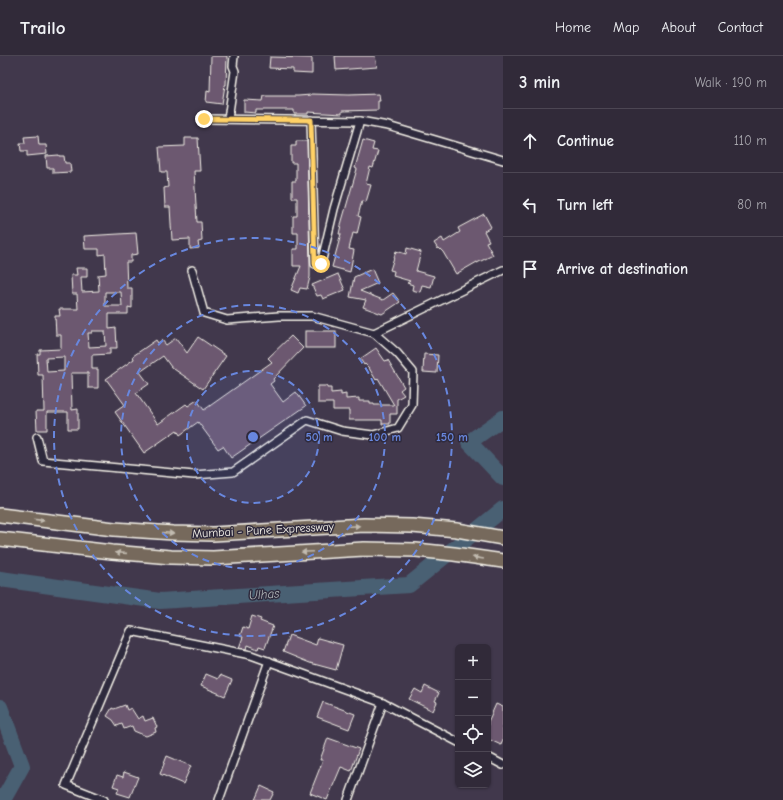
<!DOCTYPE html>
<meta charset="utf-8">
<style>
body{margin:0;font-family:"Comic Neue",sans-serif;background:#393241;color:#f1f3f6}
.controls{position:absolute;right:12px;bottom:12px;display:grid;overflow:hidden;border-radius:6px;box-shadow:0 1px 3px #0004}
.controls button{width:36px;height:36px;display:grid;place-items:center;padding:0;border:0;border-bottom:1px solid #4c4653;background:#312a39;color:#f1f3f6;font:20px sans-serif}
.stop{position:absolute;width:12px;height:12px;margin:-9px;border:3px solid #ffd166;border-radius:50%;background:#fff}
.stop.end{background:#ffd166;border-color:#fff;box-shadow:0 1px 4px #0008}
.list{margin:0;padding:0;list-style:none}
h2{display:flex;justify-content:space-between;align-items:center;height:52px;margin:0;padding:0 16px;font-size:17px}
h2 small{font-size:13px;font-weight:400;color:#a8a7ae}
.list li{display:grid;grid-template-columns:26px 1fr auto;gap:12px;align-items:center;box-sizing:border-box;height:64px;padding:0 16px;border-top:1px solid #4c4653}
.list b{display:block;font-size:15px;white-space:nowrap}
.list em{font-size:13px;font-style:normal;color:#a8a7ae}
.icon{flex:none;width:22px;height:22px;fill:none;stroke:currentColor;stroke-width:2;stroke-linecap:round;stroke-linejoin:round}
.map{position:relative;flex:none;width:503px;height:744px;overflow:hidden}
header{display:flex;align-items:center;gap:24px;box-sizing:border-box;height:56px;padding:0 20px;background:#312a39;border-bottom:1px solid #4c4653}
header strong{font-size:19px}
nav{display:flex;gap:22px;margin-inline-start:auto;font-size:14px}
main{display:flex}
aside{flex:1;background:#312a39}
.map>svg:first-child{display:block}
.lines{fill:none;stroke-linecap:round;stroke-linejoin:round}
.river{stroke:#496073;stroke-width:16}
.building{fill:#6c586f;stroke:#f4f1e8;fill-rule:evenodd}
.street-casing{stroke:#f4f1e8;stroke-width:10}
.highway-casing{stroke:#f4f1e8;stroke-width:16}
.street{stroke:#2f2a3d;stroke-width:7}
.highway{stroke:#76695c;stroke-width:13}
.oneway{fill:#c2bbb0}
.route{stroke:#ffd166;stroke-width:5}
.ring{fill:none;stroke:#6887de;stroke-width:2;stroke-dasharray:7 5}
.labels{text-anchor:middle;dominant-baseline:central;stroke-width:3;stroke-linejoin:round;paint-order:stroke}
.street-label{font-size:12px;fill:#f4f1e8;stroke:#2f2a3d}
.water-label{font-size:13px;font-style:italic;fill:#b0b7b9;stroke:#2f2a3d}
.centre{fill:#6887de;stroke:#2f2a3d;stroke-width:2}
.ring-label{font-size:12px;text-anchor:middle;font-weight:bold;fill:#6887de;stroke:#2f2a3d;stroke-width:3;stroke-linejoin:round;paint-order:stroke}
</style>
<header>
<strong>Trailo</strong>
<nav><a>Home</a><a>Map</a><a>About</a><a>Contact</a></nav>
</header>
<main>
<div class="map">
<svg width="503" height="744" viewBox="0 0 503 744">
<rect width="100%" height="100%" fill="#41384c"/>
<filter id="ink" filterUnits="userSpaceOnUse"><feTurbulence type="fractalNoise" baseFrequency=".025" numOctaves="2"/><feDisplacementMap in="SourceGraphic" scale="8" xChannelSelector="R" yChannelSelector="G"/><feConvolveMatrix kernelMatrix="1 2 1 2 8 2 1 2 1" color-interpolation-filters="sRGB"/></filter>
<g filter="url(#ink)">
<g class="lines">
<g class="river">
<path d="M503 362 469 386 503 422"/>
<path d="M0 523 160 545 409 529 503 453"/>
<path d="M0 651 22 710 3 744"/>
</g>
</g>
<g class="building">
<path d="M211 0H227L226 29H225L222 48 206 46 207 35 210 36Z"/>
<path d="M335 0H375L377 11 336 14Z"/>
<path d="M270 1 312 2V18L293 17V13L269 12Z"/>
<path d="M311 38 349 39 379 38 380 45H378V54L342 55V58L308 56V58H294V54H256V57L244 56V44L263 45 264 40H298L311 39Z"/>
<path d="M38 80 39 89H46L47 98 27 100V95H21L20 87H25L24 81Z"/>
<path d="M185 82H198L200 115H194L197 166H201L202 185 198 186 199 192 190 193V183L172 184 170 151H165L164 132 168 131 167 116H161L159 91 185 90Z"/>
<path d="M363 84 374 87 372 94 378 95 373 112 370 111 366 128 371 129 366 146 362 145 358 160 361 161 357 178 353 177 349 193 354 194 350 216 332 211 341 178H339L342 165 357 113 355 112Z"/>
<path d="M296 85H307L310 207V221L307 233 300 232 298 237 291 234 301 210H293V193H298V177H293V160H297V142H292V125H296V107H291V90H296Z"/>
<path d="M59 99V100H64L65 107H70L71 116 53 117V112H47L46 100Z"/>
<path d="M484 158 491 171 484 175 489 185 486 186 493 199 477 207V206L456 218 443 196 439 192 438 193 434 187 442 182 444 186 460 176 458 172Z"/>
<path d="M136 177 138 198 131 199V206H126L127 232H132V252L128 251V258H109V273L116 272 117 292H110V298L92 299V313H98V332H88V317H71L72 354 78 353V373H68V356H47V374H37L36 355H44L43 319H38L37 298H40V294L61 293V279H56L55 260H60L59 253H78L77 238H72L71 219H77L76 212H87V221H81L82 236 99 235 98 219 106 218 105 198 99 199V193H85L84 180ZM105 236H121L122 250H105ZM92 275H105L106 290 89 291 88 277H92ZM64 301V315L47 316 46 302Z"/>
<path d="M407 192 421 196 416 215 434 220 431 231 422 229 420 236 412 234 413 229 407 227 410 225 393 220 394 215 390 214 396 195 406 198Z"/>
<path d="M372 213 378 227 360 235 383 244 393 237 400 246 382 258 363 251 366 244 350 241 354 221Z"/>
<path d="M338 218 345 234 323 243 321 239 317 240 312 229Z"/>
<rect x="305" y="275" width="31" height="17"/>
<path d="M291 280 303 292 273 323 274 325 270 328 283 346 296 336 306 350 231 402 223 390 218 393 198 366 180 379 177 374 144 397 115 356 125 349 106 323 134 303 133 300 156 284 158 287 162 284 166 289 176 282 187 297 198 281 226 300 203 333 171 311 163 300 140 316 149 328 136 337 158 368 186 348 188 350 197 344 204 354 272 306 268 302Z"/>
<path d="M376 292 385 305 388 304 404 331 400 334 404 339 397 343V358H390V368H382V364H349V354H333V347H318V330H327V332H331V337L341 336V339L346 338V343L359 342V345H370V348H374V349H394L378 322 376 324 369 312 365 308 364 309 360 303Z"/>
<path d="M424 298 438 299 437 317 423 316Z"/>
<path d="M252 560 261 563 260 565 273 570 265 592 259 590 258 593 248 589 247 593 239 592 243 581 240 580 243 571 248 573Z"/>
<path d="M289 579 316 589 318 582 343 589 336 614 310 607 283 596Z"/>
<path d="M206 618 218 623 220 619 232 624 225 640 201 630Z"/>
<path d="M425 630 439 637 435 645 437 646 433 655 409 643 415 633 422 637Z"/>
<path d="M323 646 355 658 349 673 317 661Z"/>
<path d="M496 648 503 651V684L501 689 488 683V666Z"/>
<path d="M125 649 127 654 131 652 138 663 143 660 145 665 153 662 157 671 155 672 156 676 146 680 134 675 132 670 124 673 122 668 117 670 113 664 107 660 112 652 114 653Z"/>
<path d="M328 682 359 693 351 715 341 711 327 744 310 737 323 704H320Z"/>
<path d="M167 700 191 710 183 728 160 718Z"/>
<path d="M124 716 138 721 130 741 117 737 119 732 113 730 117 719 123 721Z"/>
<path d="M261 730 274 736 270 744H255Z"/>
</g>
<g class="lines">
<g class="street-casing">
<g id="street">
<path d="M204 63 360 65 388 70 503 104"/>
<path d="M228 63 235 15 233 10 234 0"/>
<path d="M311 64 315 208H321L334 153 360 65"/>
<path d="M192 214 204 257 227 264 279 260H312L374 277"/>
<path d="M37 381 43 405 194 419 233 416 307 364 342 375 373 379 398 372 412 349 413 316 397 297 374 277 503 214"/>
<path d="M488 701 503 709"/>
<path d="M104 744 66 729 131 575 251 599 383 647 458 686"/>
<path d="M219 744 269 605"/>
<path d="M348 744 383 647"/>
</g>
</g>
<g class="highway-casing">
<g id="highway">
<path d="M0 459 114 473 173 477 213 478 364 469 412 470 457 474 503 482"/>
<path d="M0 483 112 496 171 501 213 502 364 493 416 494 454 498 503 505"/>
</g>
</g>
<use href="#street" class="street"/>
<use href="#highway" class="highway"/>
</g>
<defs><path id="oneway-solid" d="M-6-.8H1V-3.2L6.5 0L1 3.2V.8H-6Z"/></defs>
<g class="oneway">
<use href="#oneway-solid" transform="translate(39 464) rotate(7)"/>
<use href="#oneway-solid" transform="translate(354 470) rotate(-3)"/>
<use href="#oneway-solid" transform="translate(168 477) rotate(4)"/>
<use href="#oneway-solid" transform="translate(307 496) rotate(177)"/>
<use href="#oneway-solid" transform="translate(121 497) rotate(-176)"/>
<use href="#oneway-solid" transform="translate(478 502) rotate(-171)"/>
</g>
</g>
<g class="lines" filter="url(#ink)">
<path class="route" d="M204 63 311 64 315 208H321"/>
</g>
<circle cx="253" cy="381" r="66" fill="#6887de" fill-opacity=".12"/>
<g class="ring">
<circle cx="253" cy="381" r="66"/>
<circle cx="253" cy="381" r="132"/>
<circle cx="253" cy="381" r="199"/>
</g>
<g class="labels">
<g class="street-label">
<text transform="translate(263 474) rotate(-3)">Mumbai - Pune Expressway</text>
</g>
<g class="water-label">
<text transform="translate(264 538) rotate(-4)">Ulhas</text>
</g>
</g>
<circle cx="253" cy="381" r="6" class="centre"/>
<g class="ring-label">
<text x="319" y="385">50 m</text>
<text x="385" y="385">100 m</text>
<text x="452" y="385">150 m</text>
</g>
</svg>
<div class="controls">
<button>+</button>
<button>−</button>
<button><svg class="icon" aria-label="locate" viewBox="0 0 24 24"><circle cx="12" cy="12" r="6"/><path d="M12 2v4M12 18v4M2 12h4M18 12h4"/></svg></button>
<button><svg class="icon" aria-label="layers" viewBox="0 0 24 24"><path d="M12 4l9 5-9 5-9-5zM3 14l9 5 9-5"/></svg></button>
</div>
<div class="stop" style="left:321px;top:208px"></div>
<div class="stop end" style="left:204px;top:63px"></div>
</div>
<aside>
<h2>3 min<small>Walk · 190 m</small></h2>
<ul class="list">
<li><svg class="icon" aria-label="ahead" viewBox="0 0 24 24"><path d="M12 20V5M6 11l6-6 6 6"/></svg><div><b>Continue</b></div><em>110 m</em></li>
<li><svg class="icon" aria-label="left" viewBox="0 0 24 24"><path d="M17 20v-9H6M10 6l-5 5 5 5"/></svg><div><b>Turn left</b></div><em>80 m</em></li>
<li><svg class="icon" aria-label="arrive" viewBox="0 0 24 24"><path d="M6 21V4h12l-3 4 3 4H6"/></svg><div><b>Arrive at destination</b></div></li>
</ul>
</aside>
</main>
